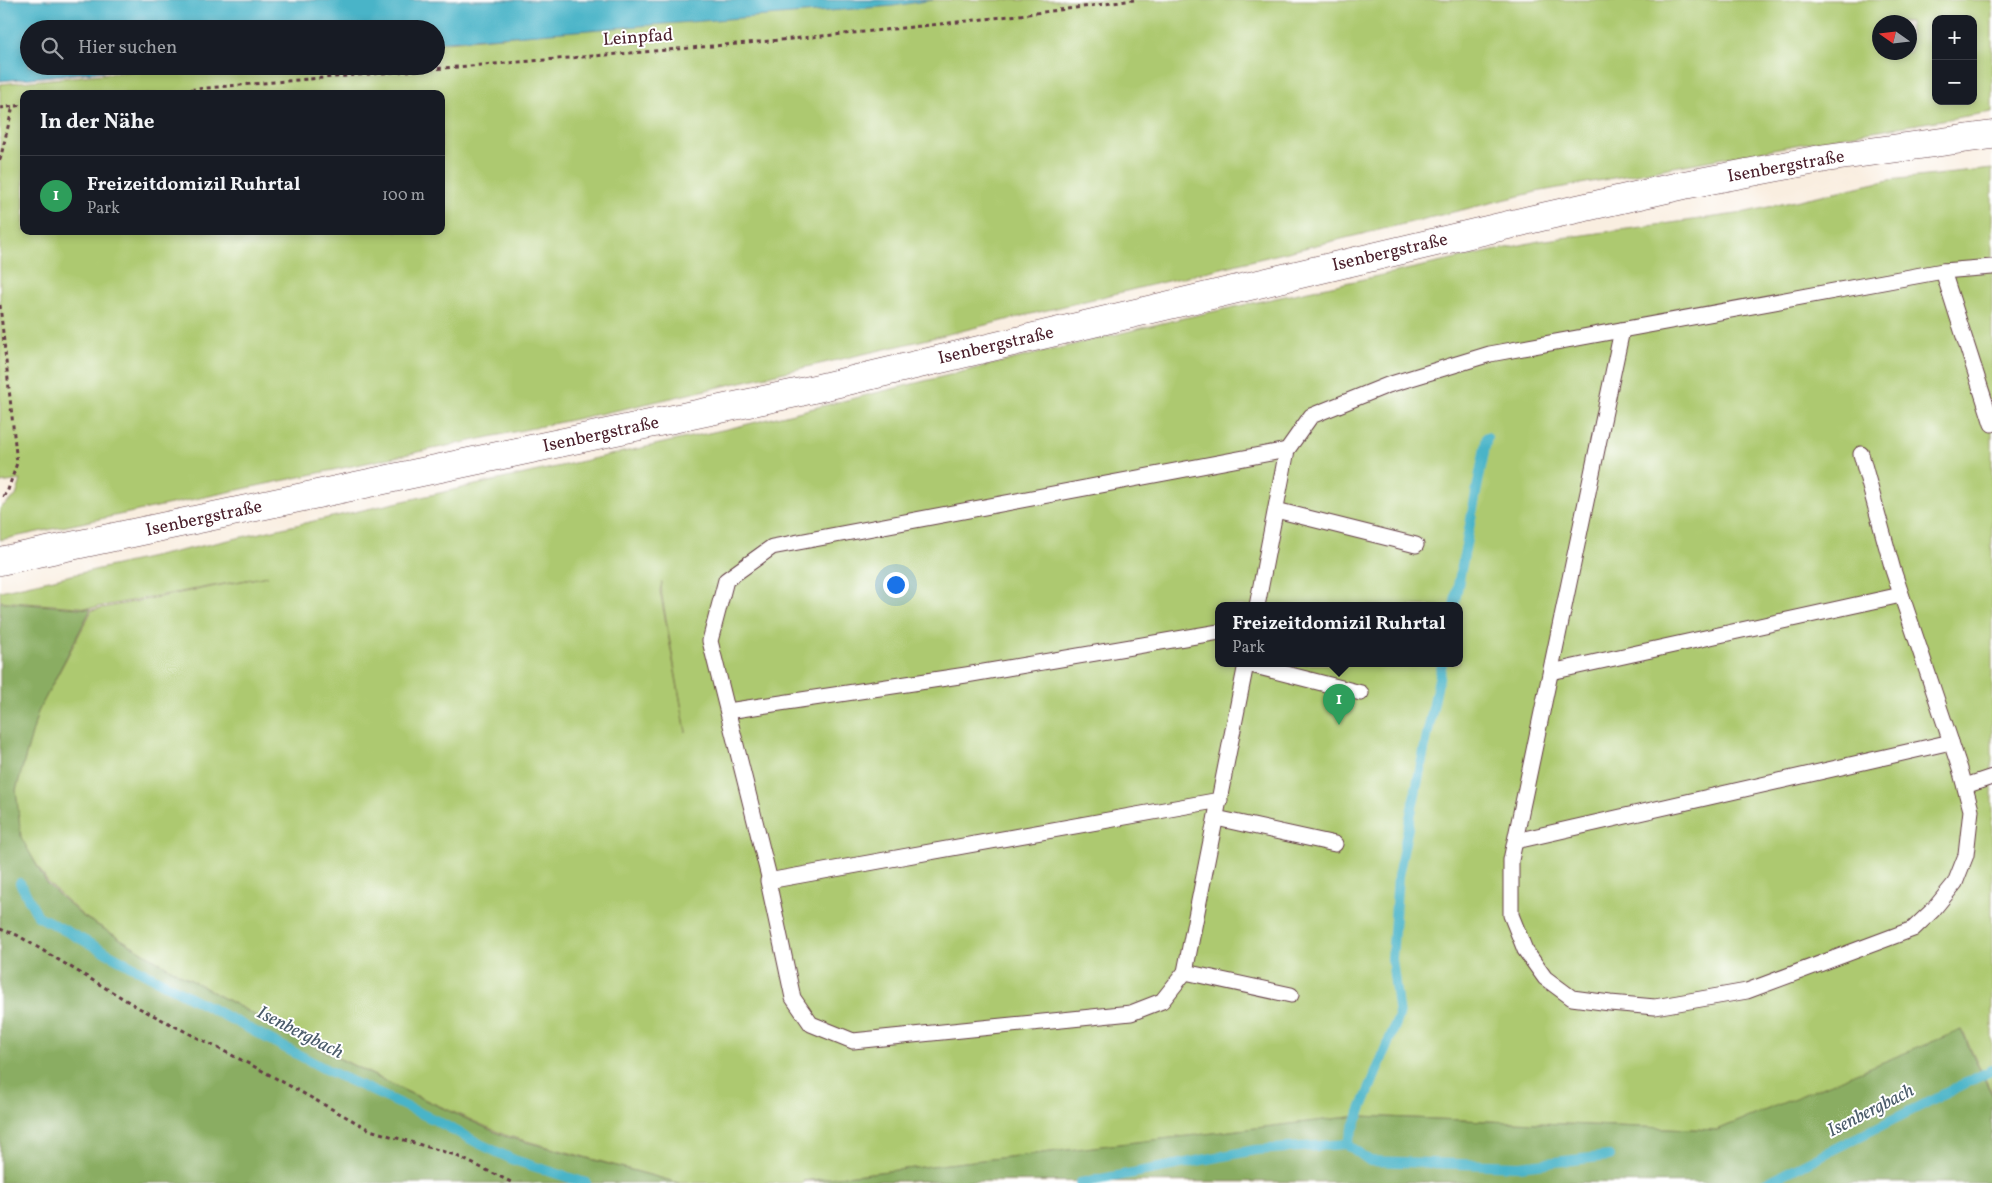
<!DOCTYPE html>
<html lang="de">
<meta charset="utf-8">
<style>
body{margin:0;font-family:Vollkorn,serif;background:#242831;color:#f1f3f6}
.controls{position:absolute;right:15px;top:15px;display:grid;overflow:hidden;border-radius:10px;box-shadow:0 2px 8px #0003}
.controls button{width:45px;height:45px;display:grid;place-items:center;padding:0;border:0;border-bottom:1px solid #363941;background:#171b24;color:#f1f3f6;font:25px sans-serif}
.compass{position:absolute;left:1872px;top:15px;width:45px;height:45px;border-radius:50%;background:#171b24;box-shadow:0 2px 8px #0003;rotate:284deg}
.you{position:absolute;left:895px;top:584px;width:18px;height:18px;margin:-12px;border:4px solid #fff;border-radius:50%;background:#1a73e8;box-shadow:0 0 0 8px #1a73e833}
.badge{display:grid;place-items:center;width:32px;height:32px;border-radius:50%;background:#b45309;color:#fff;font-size:16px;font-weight:700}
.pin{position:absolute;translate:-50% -41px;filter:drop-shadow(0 1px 2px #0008)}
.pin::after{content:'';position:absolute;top:26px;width:18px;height:15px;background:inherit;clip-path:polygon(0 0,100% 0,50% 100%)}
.popup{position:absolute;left:1215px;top:602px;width:248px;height:65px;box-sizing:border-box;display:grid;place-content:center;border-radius:10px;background:#171b24;filter:drop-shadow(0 1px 4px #0005);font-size:16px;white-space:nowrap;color:#9ea1a6}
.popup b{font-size:19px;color:#f1f3f6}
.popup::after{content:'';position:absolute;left:50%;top:100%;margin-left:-10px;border:10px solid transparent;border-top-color:#171b24}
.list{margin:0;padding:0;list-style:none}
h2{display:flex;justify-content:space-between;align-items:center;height:65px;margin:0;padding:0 20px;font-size:21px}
h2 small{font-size:16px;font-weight:400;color:#9ea1a6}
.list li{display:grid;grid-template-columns:32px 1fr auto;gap:15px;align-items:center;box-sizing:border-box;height:80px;padding:0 20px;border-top:1px solid #363941}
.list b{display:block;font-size:19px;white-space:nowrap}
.list p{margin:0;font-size:16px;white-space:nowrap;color:#9ea1a6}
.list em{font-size:16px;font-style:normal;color:#9ea1a6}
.icon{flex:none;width:28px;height:28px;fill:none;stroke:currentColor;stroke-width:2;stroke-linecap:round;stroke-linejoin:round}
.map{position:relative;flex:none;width:1992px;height:1183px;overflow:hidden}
.search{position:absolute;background:#171b24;box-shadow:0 2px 8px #0003;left:20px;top:20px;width:425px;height:55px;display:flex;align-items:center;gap:12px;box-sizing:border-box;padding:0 18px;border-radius:28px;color:#9ea1a6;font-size:19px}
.panel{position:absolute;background:#171b24;box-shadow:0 2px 8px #0003;left:20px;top:90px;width:425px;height:145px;border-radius:10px}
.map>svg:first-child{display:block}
.green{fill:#adc96f;stroke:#7c744d;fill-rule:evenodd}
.forest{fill:#8aad62;stroke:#6a6646}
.water{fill:#4ab4c8;stroke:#4a6a7a}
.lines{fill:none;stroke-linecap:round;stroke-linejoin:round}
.stream{stroke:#4ab4c8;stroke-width:10}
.service-casing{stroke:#643e46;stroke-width:17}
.secondary-casing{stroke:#643e46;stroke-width:29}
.path{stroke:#643e46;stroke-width:3;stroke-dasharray:4 4;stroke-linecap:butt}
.service{stroke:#fff;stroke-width:15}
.secondary{stroke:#fff;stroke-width:28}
.labels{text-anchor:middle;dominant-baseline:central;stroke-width:4;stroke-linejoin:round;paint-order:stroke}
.street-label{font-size:18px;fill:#4a1f2b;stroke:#fff}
.water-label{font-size:19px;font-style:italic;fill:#4a5b6a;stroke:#fff}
</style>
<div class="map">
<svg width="1992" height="1183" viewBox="0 0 1992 1183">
<rect width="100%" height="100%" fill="#fff"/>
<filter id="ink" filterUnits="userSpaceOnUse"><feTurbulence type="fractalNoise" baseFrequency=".02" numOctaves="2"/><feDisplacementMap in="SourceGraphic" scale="10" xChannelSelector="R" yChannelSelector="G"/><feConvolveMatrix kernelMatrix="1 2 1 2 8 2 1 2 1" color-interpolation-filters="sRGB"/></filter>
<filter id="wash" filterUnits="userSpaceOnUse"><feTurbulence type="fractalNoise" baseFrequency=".0096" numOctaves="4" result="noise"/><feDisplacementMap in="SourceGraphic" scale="20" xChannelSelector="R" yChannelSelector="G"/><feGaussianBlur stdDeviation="1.12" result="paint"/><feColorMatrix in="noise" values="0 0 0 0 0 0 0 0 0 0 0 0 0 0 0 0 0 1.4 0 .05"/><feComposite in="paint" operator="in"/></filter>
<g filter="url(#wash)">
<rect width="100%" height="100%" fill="#f9eee0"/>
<g class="green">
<path d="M903 0H1992V112L1867 132 1536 192 907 344 623 409 0 540V508L16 496 21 480 0 483V84L183 66H436V43ZM1936 19H1973V101H1936ZM1880 22H1910V52H1880ZM24 94H441V231H24Z"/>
<path d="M1992 169V1093L1962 1030 1717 1130 1360 1116 803 1181V1183H679L505 1135 406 1091 286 1032 169 968 83 916 48 883 21 839 16 791 38 712 92 610 268 576 92 608 0 601V591L740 426 1179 319 1539 241 1737 214 1889 180ZM662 582 661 591 686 732 660 591ZM1219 606H1459V664H1219Z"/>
</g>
<g class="forest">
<path d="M0 602 91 609 38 712 16 790 21 837 47 884 82 916 169 968 285 1032 405 1091 504 1136 679 1183H0Z"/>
<path d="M1961 1030 1992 1095V1183L803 1181 1358 1116 1717 1130Z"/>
</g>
<path class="water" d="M0 0H933L893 6 436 42V29H29V66H156L0 81Z"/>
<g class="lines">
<g class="stream">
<path d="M1454 606 1487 437"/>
<path d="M20 883 38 916 199 1002 327 1070 435 1120 480 1144 514 1160 586 1183"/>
<path d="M1347 1144 1370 1161 1519 1166 1609 1156"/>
<path d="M1080 1183 1255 1150 1347 1144 1399 1016 1392 959 1398 876 1442 664"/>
<path d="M1766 1183 1992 1070"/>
</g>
</g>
</g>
<g filter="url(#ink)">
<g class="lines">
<g class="service-casing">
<g id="service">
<path d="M1943 271 1992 424"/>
<path d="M1622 330 1511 860V915L1525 950 1545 978 1572 998 1610 1003 1655 1007 1747 991 1913 929 1933 910 1955 883 1966 855 1971 810 1960 769 1893 570 1861 454"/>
<path d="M1276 510 1416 545"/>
<path d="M1257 606 1287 450 1311 416 1388 385 1490 354 1943 271 1992 267"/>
<path d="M1247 664 1361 693"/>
<path d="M1551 672 1901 595"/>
<path d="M728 711 966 675 1219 632"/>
<path d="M1965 786 1992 777"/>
<path d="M1220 800 768 881 793 998 811 1024 853 1041 1131 1013 1162 1001 1185 972 1246 664"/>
<path d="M1216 818 1335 844"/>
<path d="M1516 841 1951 742"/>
<path d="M770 881 710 641 726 580 772 547 1287 450"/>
<path d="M1185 972 1291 995"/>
</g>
</g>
<g class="secondary-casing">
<path id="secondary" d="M0 561 801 392 1546 216 1684 185 1826 158 1992 135"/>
</g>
<g class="path">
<path d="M143 94C473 62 806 46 1134 0"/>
<path d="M0 108 24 105"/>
<path d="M0 160 13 106"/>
<path d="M0 305 17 463 7 493 0 498"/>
<path d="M0 929 17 935 139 1008 259 1069 370 1130 455 1155 513 1183"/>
</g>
<use href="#service" class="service"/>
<use href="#secondary" class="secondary"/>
</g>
</g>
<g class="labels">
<g class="street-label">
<text transform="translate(638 38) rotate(-4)">Leinpfad</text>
<text transform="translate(1786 167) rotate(-10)">Isenbergstraße</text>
<text transform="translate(1390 253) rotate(-13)">Isenbergstraße</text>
<text transform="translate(996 346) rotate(-13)">Isenbergstraße</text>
<text transform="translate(601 435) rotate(-12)">Isenbergstraße</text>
<text transform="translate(204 519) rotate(-12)">Isenbergstraße</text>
</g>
<g class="water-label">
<text transform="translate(300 1033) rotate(27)">Isenbergbach</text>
<text transform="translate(1871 1111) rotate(-27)">Isenbergbach</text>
</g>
</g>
</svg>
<div class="controls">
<button>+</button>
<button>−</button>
</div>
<svg class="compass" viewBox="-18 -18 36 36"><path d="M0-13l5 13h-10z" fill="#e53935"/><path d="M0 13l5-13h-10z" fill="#9ea1a6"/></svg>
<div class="you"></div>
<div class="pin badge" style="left:1339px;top:725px;background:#2e9e5b">1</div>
<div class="popup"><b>Freizeitdomizil Ruhrtal</b>Park</div>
<div class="search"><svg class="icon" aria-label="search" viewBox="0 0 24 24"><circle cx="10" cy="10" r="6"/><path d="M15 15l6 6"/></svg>Hier suchen</div>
<section class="panel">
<h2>In der Nähe<small></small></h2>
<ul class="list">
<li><span class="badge" style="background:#2e9e5b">1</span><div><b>Freizeitdomizil Ruhrtal</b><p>Park</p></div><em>100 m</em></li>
</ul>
</section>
</div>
